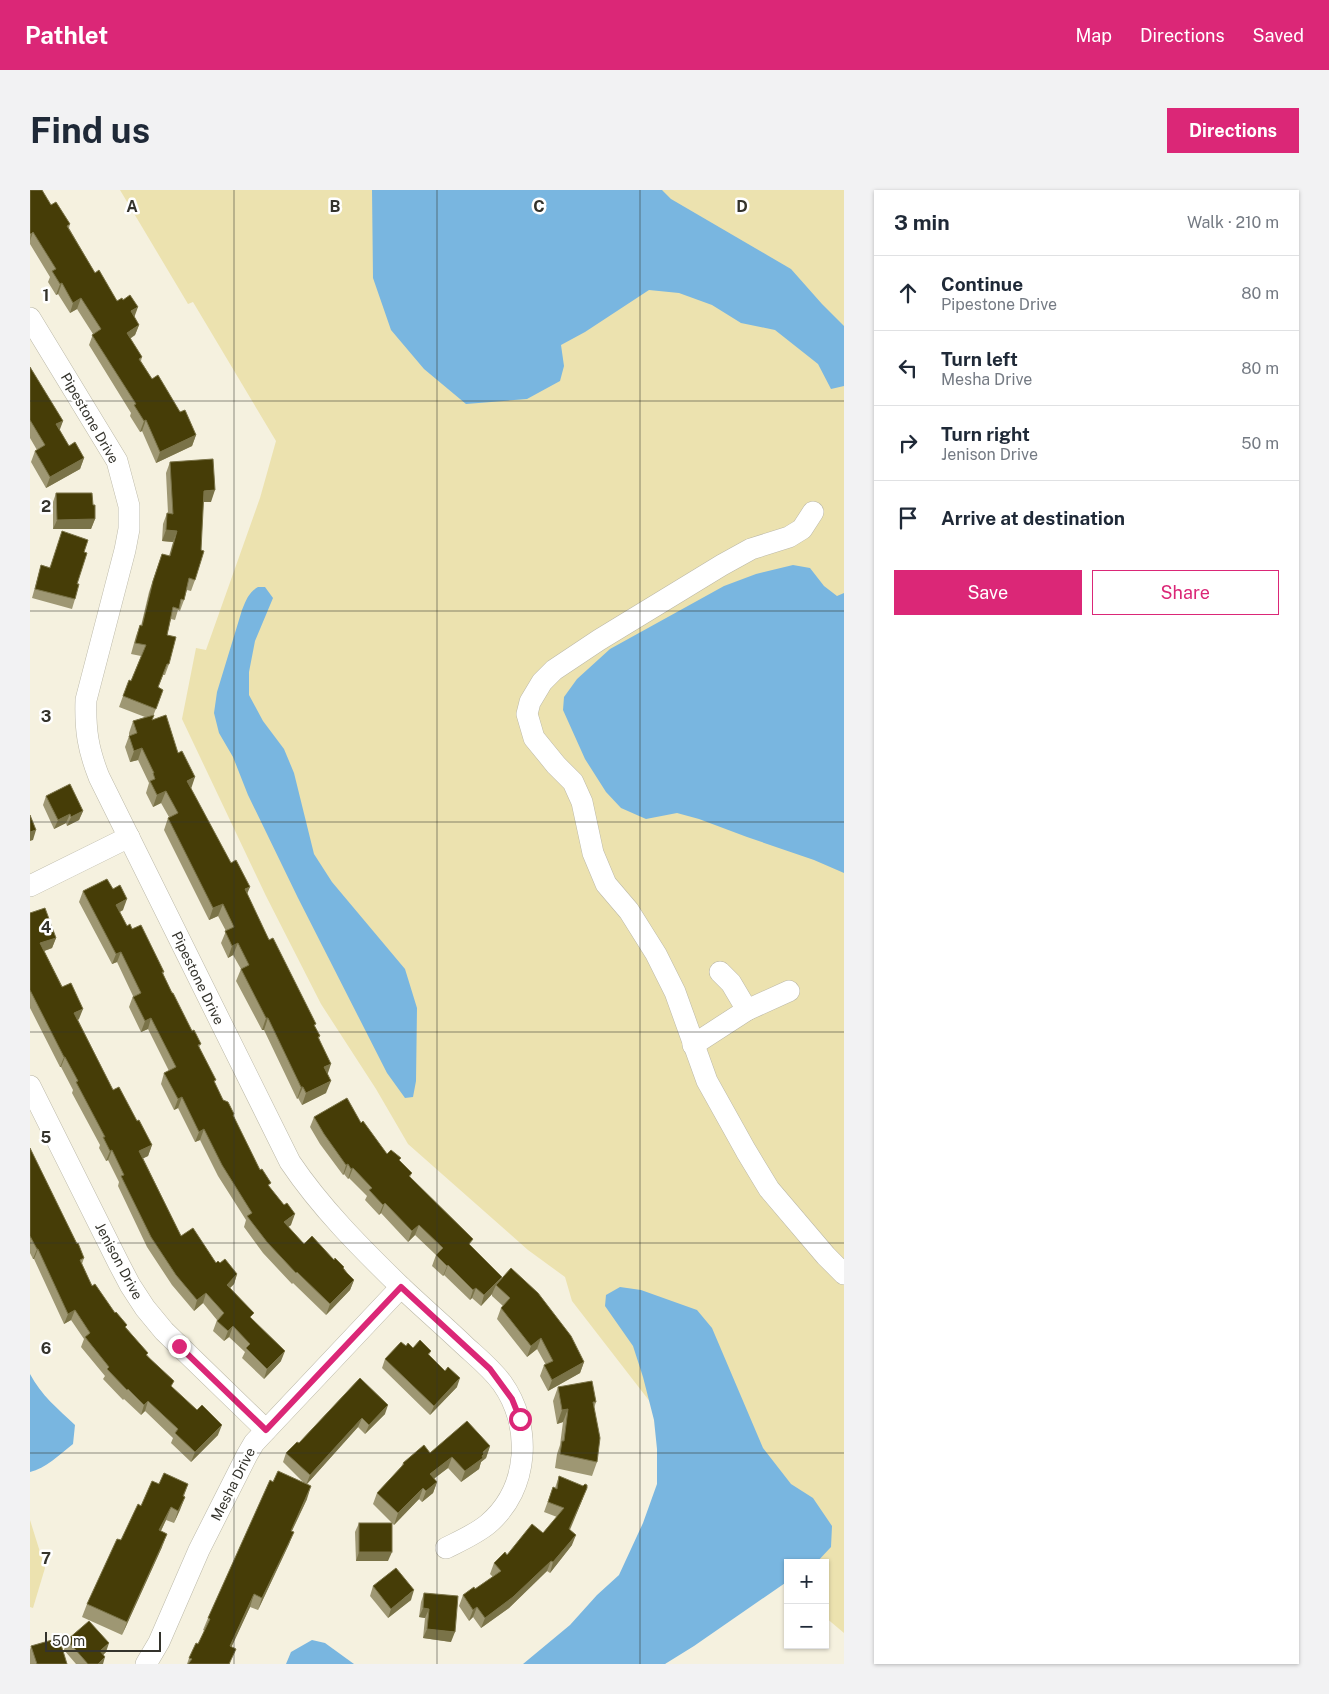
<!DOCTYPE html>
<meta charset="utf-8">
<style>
body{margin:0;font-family:"Public Sans",sans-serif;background:#f2f2f3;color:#1f2937}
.controls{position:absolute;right:15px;bottom:15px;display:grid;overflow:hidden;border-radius:0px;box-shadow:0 1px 4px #0004}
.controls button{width:45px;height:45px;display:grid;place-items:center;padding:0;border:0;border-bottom:1px solid #e0e1e3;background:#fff;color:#1f2937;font:25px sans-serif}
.scale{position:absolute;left:15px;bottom:12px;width:116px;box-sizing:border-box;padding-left:5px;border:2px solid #34332c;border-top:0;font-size:14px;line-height:18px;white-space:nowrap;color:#34332c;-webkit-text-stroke:4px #fff;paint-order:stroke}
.stop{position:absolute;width:15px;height:15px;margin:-11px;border:4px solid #db2777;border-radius:50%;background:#fff}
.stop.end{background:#db2777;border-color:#fff;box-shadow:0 1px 5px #0008}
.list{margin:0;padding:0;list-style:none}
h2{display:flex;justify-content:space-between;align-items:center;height:65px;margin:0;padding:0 20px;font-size:21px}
h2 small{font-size:16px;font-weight:400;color:#747a83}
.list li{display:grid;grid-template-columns:32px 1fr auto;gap:15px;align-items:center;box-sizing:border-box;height:75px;padding:0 20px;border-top:1px solid #e0e1e3}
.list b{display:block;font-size:19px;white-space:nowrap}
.list p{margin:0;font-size:16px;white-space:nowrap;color:#747a83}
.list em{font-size:16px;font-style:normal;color:#747a83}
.actions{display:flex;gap:10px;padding:15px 20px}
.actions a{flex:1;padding:11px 0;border:1px solid #db2777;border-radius:0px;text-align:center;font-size:18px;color:#db2777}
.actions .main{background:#db2777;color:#fff}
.icon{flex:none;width:28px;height:28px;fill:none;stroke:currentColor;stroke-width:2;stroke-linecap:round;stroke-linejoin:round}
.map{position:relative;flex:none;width:814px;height:1474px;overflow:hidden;border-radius:0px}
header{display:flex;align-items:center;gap:30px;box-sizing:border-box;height:70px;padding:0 25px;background:#db2777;color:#fff}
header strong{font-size:24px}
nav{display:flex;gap:28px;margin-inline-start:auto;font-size:18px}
.intro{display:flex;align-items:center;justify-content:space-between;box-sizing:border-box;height:120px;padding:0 30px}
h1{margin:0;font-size:35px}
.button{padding:12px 22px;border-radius:0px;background:#db2777;color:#fff;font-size:18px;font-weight:700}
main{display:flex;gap:30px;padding:0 30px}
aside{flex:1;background:#fff;border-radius:0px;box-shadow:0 1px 4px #0004}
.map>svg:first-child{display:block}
.green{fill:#ece2af}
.water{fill:#79b6e0}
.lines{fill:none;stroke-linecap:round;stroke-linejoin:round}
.minor-casing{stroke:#bbb8a7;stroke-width:22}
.minor{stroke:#fff;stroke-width:21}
.wall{fill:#9e9773}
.shaded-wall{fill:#7a7348}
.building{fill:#463d07;stroke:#7a7348}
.route{stroke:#db2777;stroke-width:6}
.grid{fill:none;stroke:#34332c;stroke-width:1;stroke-opacity:0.55}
.labels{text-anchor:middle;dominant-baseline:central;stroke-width:5;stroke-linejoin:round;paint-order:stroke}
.street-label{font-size:14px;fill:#34332c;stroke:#fff}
.grid-label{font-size:16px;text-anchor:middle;font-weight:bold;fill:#34332c;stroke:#fff;stroke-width:5;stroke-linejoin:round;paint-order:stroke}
</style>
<header>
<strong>Pathlet</strong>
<nav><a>Map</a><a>Directions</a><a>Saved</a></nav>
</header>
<div class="intro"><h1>Find us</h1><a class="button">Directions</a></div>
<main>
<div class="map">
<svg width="814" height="1474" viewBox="0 0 814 1474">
<rect width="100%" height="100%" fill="#f5f1df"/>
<g class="green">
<path d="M90 0H814V1443L795 1427V1373H758V1390L542 1111 535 1087 498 1060 378 954 346 899 291 814 236 706 152 529 166 458 176 460 230 308 246 251 163 112 158 114Z"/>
<path d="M0 1330 15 1378 3 1418 0 1417Z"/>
</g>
<g class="water">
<path d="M342 0H632L641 9 761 79 792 114 814 136V196L801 199 788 174 745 140 711 133 682 115 649 103 619 100 555 142 531 155 534 176 530 191 497 209 436 214 394 179 361 140 343 88Z"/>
<path d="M763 375 780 378 794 396 807 406 814 403V683L784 670 717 647 669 629 647 623 616 629 591 618 576 602 555 569 533 520 534 507 547 489 580 459 694 396 726 384Z"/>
<path d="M228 397H235L243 408 225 451 219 482V505L233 531 254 559 264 583 284 664 302 692 375 779 387 818 386 891 383 907 375 908 357 883 268 708 218 605 203 567 189 543 184 523 187 502 212 420C216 410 219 402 228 397Z"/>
<path d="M590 1097 611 1100 667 1120 682 1138 733 1258 761 1294 783 1308 802 1336 801 1357 786 1373H758V1391L664 1456 635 1474H493L540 1435 567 1405 589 1385 613 1333 627 1294V1259L624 1230 613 1187 603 1156 575 1116 576 1105Z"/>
<path d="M0 1184C11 1205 28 1219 45 1235L43 1254C30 1264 15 1279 0 1282Z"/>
<path d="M282 1450 295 1453 324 1474H256L261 1462Z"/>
</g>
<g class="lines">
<g class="minor-casing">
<g id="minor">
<path d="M0 128 87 271 99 316V339L95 360 56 510C55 540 58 559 69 587L260 972C291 1018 330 1057 370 1096 391 1116 413 1135 434 1155 447 1167 461 1178 472 1193 502 1235 500 1298 458 1334 446 1344 430 1351 416 1358"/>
<path d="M783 322 772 339 759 347 721 359 692 375 569 450 524 480 512 492 500 512 497 524 504 548 526 575 543 592 552 612 563 663 576 694 599 721 626 764 645 802 677 891 716 961 739 999 796 1066 814 1084"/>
<path d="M0 696 99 647"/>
<path d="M690 782 701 793 717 820"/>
<path d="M663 855 717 820 759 801"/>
<path d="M0 896 89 1074 100 1095 115 1118 134 1141 236 1240"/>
<path d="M116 1474 129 1452 169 1360 217 1265 224 1253 371 1097"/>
</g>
</g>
<use href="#minor" class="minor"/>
</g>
<g class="wall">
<path d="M0 0 21 15 40 34 39 38 65 83 87 111 104 127 109 135 105 145 100 149 112 167 111 171 122 189 150 222 166 245 162 256 126 273 112 241 110 242 100 226 101 223 59 155 63 144 47 119 40 123 28 104 26 105 18 92 20 87 0 54Z"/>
<path d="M0 177 33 231 29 239 39 256 54 268 50 279 16 298 1 272 5 261 7 260 0 248Z"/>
<path d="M140 272 181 312H173L165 390 161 401 157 400 154 410 150 421 148 420 145 430 141 429 137 445 139 474 135 485H133L128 498 133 500 122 529 148 563 161 599 217 704 239 750 290 846 289 848 297 885 296 903 272 915 268 908 267 909 234 840H232L206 791 211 779 203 765 198 768 191 753 196 741 188 726 179 730 134 640 138 628 139 627 131 613 123 617 116 603 119 593 108 570 100 572 95 557 99 546V543L103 531 115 527 89 517 93 506 101 491 111 466 101 464 106 446 110 435 111 436 119 402 132 364 139 366 143 352 132 351 133 334 137 323H138L136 283Z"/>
<path d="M26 303 63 315 65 329 61 339H23V312Z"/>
<path d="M54 362 47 394 45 409 42 419 2 408 11 375 19 377Z"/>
<path d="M16 606 53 621 49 630 37 636 36 633 24 639 13 615Z"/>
<path d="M53 701 93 720 90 722 97 736 102 739 134 782 133 784 142 803 162 841 171 854 169 857 185 894 193 910 204 924 203 927 230 980 261 1035 258 1037 274 1054 304 1070 314 1077V1079L317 1083 324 1090 320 1100 296 1125 263 1093 262 1094 233 1063 214 1037 216 1030 188 986 170 950 165 952 148 918 144 920 131 894 134 883 139 881 118 839 111 842 99 817 103 806 87 772 82 774 49 712Z"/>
<path d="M0 723 26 748 22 758 14 761 49 829 48 830 83 900 107 931 122 955 118 966 113 968 151 1046 186 1073H190L207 1084 204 1094 200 1098 222 1129 251 1171 234 1189 212 1168 215 1162 199 1147 194 1151 183 1141 187 1130 173 1113 164 1121 142 1095 117 1057 88 996 89 992 78 970 76 971 69 958 70 955 42 903 43 900 31 877H30L0 818Z"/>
<path d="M284 927 331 933 357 964 370 971 382 983 380 987 441 1056 554 1172 550 1183 518 1201 510 1186 514 1175H516L507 1159 497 1167 467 1129 471 1118 473 1116 462 1106V1104L451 1116 442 1108 440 1110 414 1085 413 1086 402 1076 406 1065 385 1045 378 1052 351 1023 349 1025 335 1010 337 1006 319 988 318 989 314 984 313 985 290 954 280 937Z"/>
<path d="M0 958 47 1054 54 1068 52 1074 62 1096 85 1123 142 1197 188 1245 161 1272 141 1253 143 1248 115 1221 111 1225 94 1209 93 1210 73 1189 75 1186 51 1157 54 1149 41 1130 34 1134 4 1069H3L0 1063Z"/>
<path d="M376 1156 401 1161 399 1165 427 1197 400 1225 352 1178 355 1169Z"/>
<path d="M330 1188 355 1224 335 1244 328 1237 277 1294V1309L262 1341 259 1354 228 1420 220 1417 201 1457 200 1474H157L159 1468 168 1454 175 1441 173 1440 178 1428 243 1292 275 1294 253 1272 256 1263 269 1253Z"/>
<path d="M528 1197 566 1212 564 1218 567 1272 562 1286 525 1278 527 1264 530 1255 533 1232 527 1234 523 1211Z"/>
<path d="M460 1256 456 1268 451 1272 449 1279 431 1292 418 1278 404 1288 407 1292 403 1303 392 1312 389 1309 364 1335 343 1314 347 1303 371 1277 373 1273 400 1263Z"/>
<path d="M529 1286 553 1308 540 1340 542 1355 520 1383 517 1381 479 1418 451 1438 443 1427 439 1431 429 1416 433 1405 445 1399 463 1387 460 1384 464 1373 513 1343 527 1327 514 1322 523 1297 525 1298Z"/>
<path d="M129 1294H158L154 1306 155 1307 144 1333 136 1330 131 1341 132 1357 92 1445 52 1427 57 1414 91 1350 111 1316Z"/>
<path d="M329 1333 358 1371H326L325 1342Z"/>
<path d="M343 1396 381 1410 358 1428 340 1406Z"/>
<path d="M394 1403 421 1452 393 1448 395 1428 389 1427 391 1412Z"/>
<path d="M37 1450 76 1462 73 1465V1474H46L34 1460Z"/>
<path d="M1 1456 37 1474H0V1460Z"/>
</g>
<g class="shaded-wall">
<path d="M3 42 0 51 1 44Z"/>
<path d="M32 93 28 104 26 105 30 94Z"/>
<path d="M51 108 47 119 40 123 43 113Z"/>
<path d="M108 117 104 128 101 121Z"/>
<path d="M109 135 105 145 93 153 97 143Z"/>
<path d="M116 230 112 241 110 242 114 231Z"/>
<path d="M33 231 29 242 26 234Z"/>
<path d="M166 245 162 256 126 273 130 262Z"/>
<path d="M54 268 50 279 16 298 20 287Z"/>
<path d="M185 300 181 312H170L174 301Z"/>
<path d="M65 329 61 339H23L27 330Z"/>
<path d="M136 340 147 341 143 352 132 351Z"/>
<path d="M112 558 108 570 100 572 104 561Z"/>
<path d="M165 587 161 599 157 591Z"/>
<path d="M136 601 131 613 123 617 127 605Z"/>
<path d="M53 621 49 630 37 636 41 627Z"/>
<path d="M40 624 36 633 24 639 28 630Z"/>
<path d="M6 640 3 650 0 651V642Z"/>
<path d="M220 697 215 709V699Z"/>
<path d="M97 709 93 720 82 726 86 715Z"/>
<path d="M193 714 188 726 179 730 183 718Z"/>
<path d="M26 748 22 758 6 764 10 753Z"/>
<path d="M208 753 203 765 198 768 202 756Z"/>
<path d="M91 762 87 772 82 774 86 764Z"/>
<path d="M53 819 49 829 40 833 44 823Z"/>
<path d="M121 828 118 839 111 842 115 831Z"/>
<path d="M236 828H238L234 840H232Z"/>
<path d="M34 867H35L31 877H30Z"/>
<path d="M301 874 297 886 294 877Z"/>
<path d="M301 891 296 903 272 915 276 903Z"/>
<path d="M271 897H273L268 908 267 909Z"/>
<path d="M152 907 148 918 144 920 148 909Z"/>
<path d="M174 939 170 950 165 952 169 942Z"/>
<path d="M122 955 118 966 106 972 109 961Z"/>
<path d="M82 960 78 970 76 971 80 961Z"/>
<path d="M318 974 314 984 313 985 316 975Z"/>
<path d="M323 978 319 988 318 989 321 979Z"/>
<path d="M355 1013 351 1023 349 1025 353 1015Z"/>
<path d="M265 1024 261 1035 250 1043 254 1032Z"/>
<path d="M389 1035 385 1045 378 1052 382 1041Z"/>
<path d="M7 1059H8L4 1069H3Z"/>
<path d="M418 1075 414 1085 413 1086 417 1076Z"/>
<path d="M207 1084 204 1094 193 1105 197 1095Z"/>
<path d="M472 1087 466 1095 462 1104 451 1116 454 1105Z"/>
<path d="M324 1090 320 1100 296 1125 300 1114Z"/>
<path d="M446 1098 442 1108 440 1110 443 1100Z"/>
<path d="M176 1103 173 1113 164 1121 167 1110Z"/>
<path d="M45 1120 41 1130 34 1134 38 1124Z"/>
<path d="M203 1136 199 1147 194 1151 198 1141Z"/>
<path d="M511 1148 507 1159 497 1167 501 1156Z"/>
<path d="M255 1161 251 1171 234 1189 237 1179Z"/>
<path d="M554 1172 550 1183 518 1201 522 1190Z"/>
<path d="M430 1188 427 1197 400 1225 404 1216Z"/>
<path d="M118 1211 115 1221 111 1225 114 1215Z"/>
<path d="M358 1215 355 1224 335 1244 339 1235Z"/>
<path d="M538 1219 533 1232 527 1234 532 1220Z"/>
<path d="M332 1228 328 1237 276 1295 280 1285Z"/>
<path d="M192 1235 188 1245 161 1272 165 1262Z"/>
<path d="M460 1256 456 1268 451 1272 449 1279 431 1292 435 1281Z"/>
<path d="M422 1267 418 1278 396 1295 400 1284Z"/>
<path d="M407 1292 403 1303 392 1312 396 1301Z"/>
<path d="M281 1296 277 1309 256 1353 261 1341Z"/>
<path d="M393 1298 389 1309 364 1335 368 1323Z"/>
<path d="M557 1298 553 1308 535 1350 539 1339Z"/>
<path d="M155 1307 150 1320 144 1333 148 1321Z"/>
<path d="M141 1317 136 1330 125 1353 129 1340Z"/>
<path d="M264 1342 259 1354 228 1420 232 1408Z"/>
<path d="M137 1344 132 1357 92 1445 97 1432Z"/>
<path d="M546 1345 542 1355 520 1383 523 1372Z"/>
<path d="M329 1362H362L358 1371H326Z"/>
<path d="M521 1371 517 1381 479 1418 451 1438 455 1428Z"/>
<path d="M384 1400 381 1410 358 1428 361 1419Z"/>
<path d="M224 1404 220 1417 196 1469 200 1456Z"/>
<path d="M447 1417 443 1427 439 1431 443 1420Z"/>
<path d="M393 1418 399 1419 395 1428 389 1427Z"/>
<path d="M397 1439 425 1442 421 1452 393 1448Z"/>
<path d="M79 1453 76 1462 67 1471 70 1461Z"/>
<path d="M75 1467 73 1474H68Z"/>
</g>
<g class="building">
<path d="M0 0H12L21 15 26 12 40 34 37 36 65 83 69 80 87 111 92 108 93 110 100 105 108 117 101 121 109 135 97 143 112 167 109 169 122 189 128 185 150 222 155 220 166 245 130 262 116 230 114 231 104 215 106 214 62 145 71 139 51 108 43 113 32 93 30 94 22 81 26 79 3 42 1 44 0 43Z"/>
<path d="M0 177 33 231 26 234 39 256 45 252 54 268 20 287 5 261 15 255 0 230Z"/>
<path d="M183 269 185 300 174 301 171 360 174 361 165 390 159 388 154 410 151 409 149 419 143 417 137 445 146 447 139 474H137L128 497 133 500 126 519 93 506 99 490 101 491 116 455 105 453 110 435 112 436 123 391 132 364 140 366 147 341 136 340 137 323 143 324 140 272Z"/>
<path d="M26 303H62L63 315H65V329L27 330Z"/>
<path d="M32 341 58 350 54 362 57 363 47 394H49L45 409 5 399 11 375 20 378Z"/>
<path d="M124 525 122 530 136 525 148 563 152 561 165 587 157 591 201 673 206 670 220 697 215 699 239 750 243 748 286 834 284 835 290 846 288 847 301 874 294 877 301 891 276 903 273 897H271L238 828H236L211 779 219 775 208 753 202 756 195 741 204 737 193 714 183 718 138 628 148 623 136 601 127 605 120 591 125 589 123 583H124L112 558 104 561 99 546 107 543 103 531Z"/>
<path d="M40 594 53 621 41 627 40 624 28 630 16 606Z"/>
<path d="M0 625 6 640 0 642Z"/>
<path d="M77 689 83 699 90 695 97 709 86 715 97 736 100 734 102 739 111 735 134 782H132L142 803H143L162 841 164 840 171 854 168 855 186 890 184 891 193 910 198 912 204 924 203 925 230 980 232 979 241 993 238 995 254 1015 257 1013 265 1024 254 1032 274 1054 282 1046 304 1070 305 1068 314 1077 313 1078 317 1083 324 1090 300 1114 267 1082 266 1083 237 1052 217 1026 222 1023 192 975 174 939 169 942 152 907 148 909 134 883 146 877 121 828 115 831 103 807 111 803 91 762 86 764 53 701Z"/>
<path d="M15 718 26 748 10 753 32 797 41 793 53 819 44 823 83 900 89 897 107 931 109 930 122 955 109 961 151 1046 163 1038 186 1073 188 1071 190 1073 195 1069 207 1084 197 1095 224 1123 220 1127 255 1161 237 1179 216 1158 220 1154 203 1136 198 1141 187 1131 194 1123 176 1103 167 1110 146 1085 121 1047 91 986 94 985 82 960 80 961 73 947H75L46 892 48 891 35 867H34L0 800V723Z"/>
<path d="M317 908 331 933 333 931 357 964 361 960 371 968 369 970 382 983 379 986 443 1049 439 1054 472 1087 454 1105 446 1098 443 1100 418 1075 417 1076 406 1065 413 1058 389 1035 382 1041 355 1013 353 1015 339 1000 342 998 323 978 321 979 318 974 316 975 294 944 284 927Z"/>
<path d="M0 958 47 1054 48 1053 54 1068 50 1070 62 1096 65 1094 85 1123 86 1122 97 1135 95 1137 118 1163 116 1165 144 1191 141 1196 167 1220 172 1215 192 1235 165 1262 145 1243 148 1239 118 1211 114 1215 98 1199 97 1200 77 1179 79 1177 55 1147 60 1143 45 1120 38 1124 8 1059H7L0 1046Z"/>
<path d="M481 1078 508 1103 541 1146 554 1172 522 1190 514 1175 523 1171 511 1148 501 1156 471 1118 480 1108 466 1095Z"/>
<path d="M390 1150 401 1161 398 1164 415 1181 418 1177 430 1188 404 1216 355 1169 371 1152 376 1156 378 1153 383 1158Z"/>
<path d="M330 1188 358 1215 339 1235 332 1228 280 1285 256 1263 267 1252 269 1253Z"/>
<path d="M562 1191 566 1212H563L570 1248 567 1272 530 1264 532 1251H534L538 1219 532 1220 528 1197Z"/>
<path d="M437 1231 460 1256 453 1262 454 1264 452 1266 453 1268 435 1281 422 1267 400 1284 407 1292 396 1301 393 1298 368 1323 347 1303 374 1274 373 1273 394 1255 400 1263Z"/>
<path d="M248 1281 281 1296 261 1341 264 1342 232 1408 224 1404 200 1456 206 1459 199 1474H158L162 1469 159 1468 166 1453 168 1454 180 1429 178 1428 240 1290 243 1292Z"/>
<path d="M134 1283 158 1294 153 1306 155 1307 148 1321 141 1317 129 1340 137 1344 97 1432 57 1414 87 1349 91 1350 108 1314 111 1316 122 1291 129 1294Z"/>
<path d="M529 1286 553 1296 555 1294 557 1295V1298L539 1339 546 1345 523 1372 521 1371 483 1407 455 1428 447 1417 443 1420 433 1405 444 1397 445 1399 471 1381 464 1373 475 1362 477 1365 502 1334 513 1343 534 1318 518 1312 523 1297 527 1299Z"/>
<rect x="329" y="1333" width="33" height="29"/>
<path d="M366 1378 384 1400 361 1419 343 1396Z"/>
<path d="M394 1403 428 1406 425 1442 397 1439 399 1419 393 1418Z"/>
<path d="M59 1431 79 1453 70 1461 75 1467 68 1474H58L37 1450Z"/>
<path d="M29 1448 37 1474H7L1 1456Z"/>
</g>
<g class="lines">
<path class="route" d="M149 1156 236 1240 371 1097 460 1179 482 1209 490 1229"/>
</g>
<path class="grid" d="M204 0V1474M407 0V1474M610 0V1474M0 211H814M0 421H814M0 632H814M0 842H814M0 1053H814M0 1263H814"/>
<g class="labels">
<g class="street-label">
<text transform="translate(60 228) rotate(60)">Pipestone Drive</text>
<text transform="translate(168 788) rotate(64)">Pipestone Drive</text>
<text transform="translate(89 1071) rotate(62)">Jenison Drive</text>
<text transform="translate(203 1294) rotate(-63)">Mesha Drive</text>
</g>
</g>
<g class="grid-label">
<text x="102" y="22">A</text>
<text x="305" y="22">B</text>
<text x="509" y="22">C</text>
<text x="712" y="22">D</text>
<text x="16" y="111">1</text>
<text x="16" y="322">2</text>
<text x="16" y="532">3</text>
<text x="16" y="743">4</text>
<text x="16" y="953">5</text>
<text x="16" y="1164">6</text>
<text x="16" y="1374">7</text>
</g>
</svg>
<div class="controls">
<button>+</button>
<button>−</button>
</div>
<div class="scale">50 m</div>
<div class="stop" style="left:490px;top:1229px"></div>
<div class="stop end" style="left:149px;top:1156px"></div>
</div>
<aside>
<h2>3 min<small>Walk · 210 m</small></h2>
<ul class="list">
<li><svg class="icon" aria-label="ahead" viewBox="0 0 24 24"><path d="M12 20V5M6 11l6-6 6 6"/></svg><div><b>Continue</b><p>Pipestone Drive</p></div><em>80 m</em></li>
<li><svg class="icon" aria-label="left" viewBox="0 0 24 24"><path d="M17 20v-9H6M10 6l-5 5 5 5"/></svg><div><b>Turn left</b><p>Mesha Drive</p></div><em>80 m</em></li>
<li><svg class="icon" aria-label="right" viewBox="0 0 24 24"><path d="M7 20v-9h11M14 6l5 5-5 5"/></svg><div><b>Turn right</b><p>Jenison Drive</p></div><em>50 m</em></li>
<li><svg class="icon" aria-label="arrive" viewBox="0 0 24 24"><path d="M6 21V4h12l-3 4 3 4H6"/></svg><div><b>Arrive at destination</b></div></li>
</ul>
<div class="actions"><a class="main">Save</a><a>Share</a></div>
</aside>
</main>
